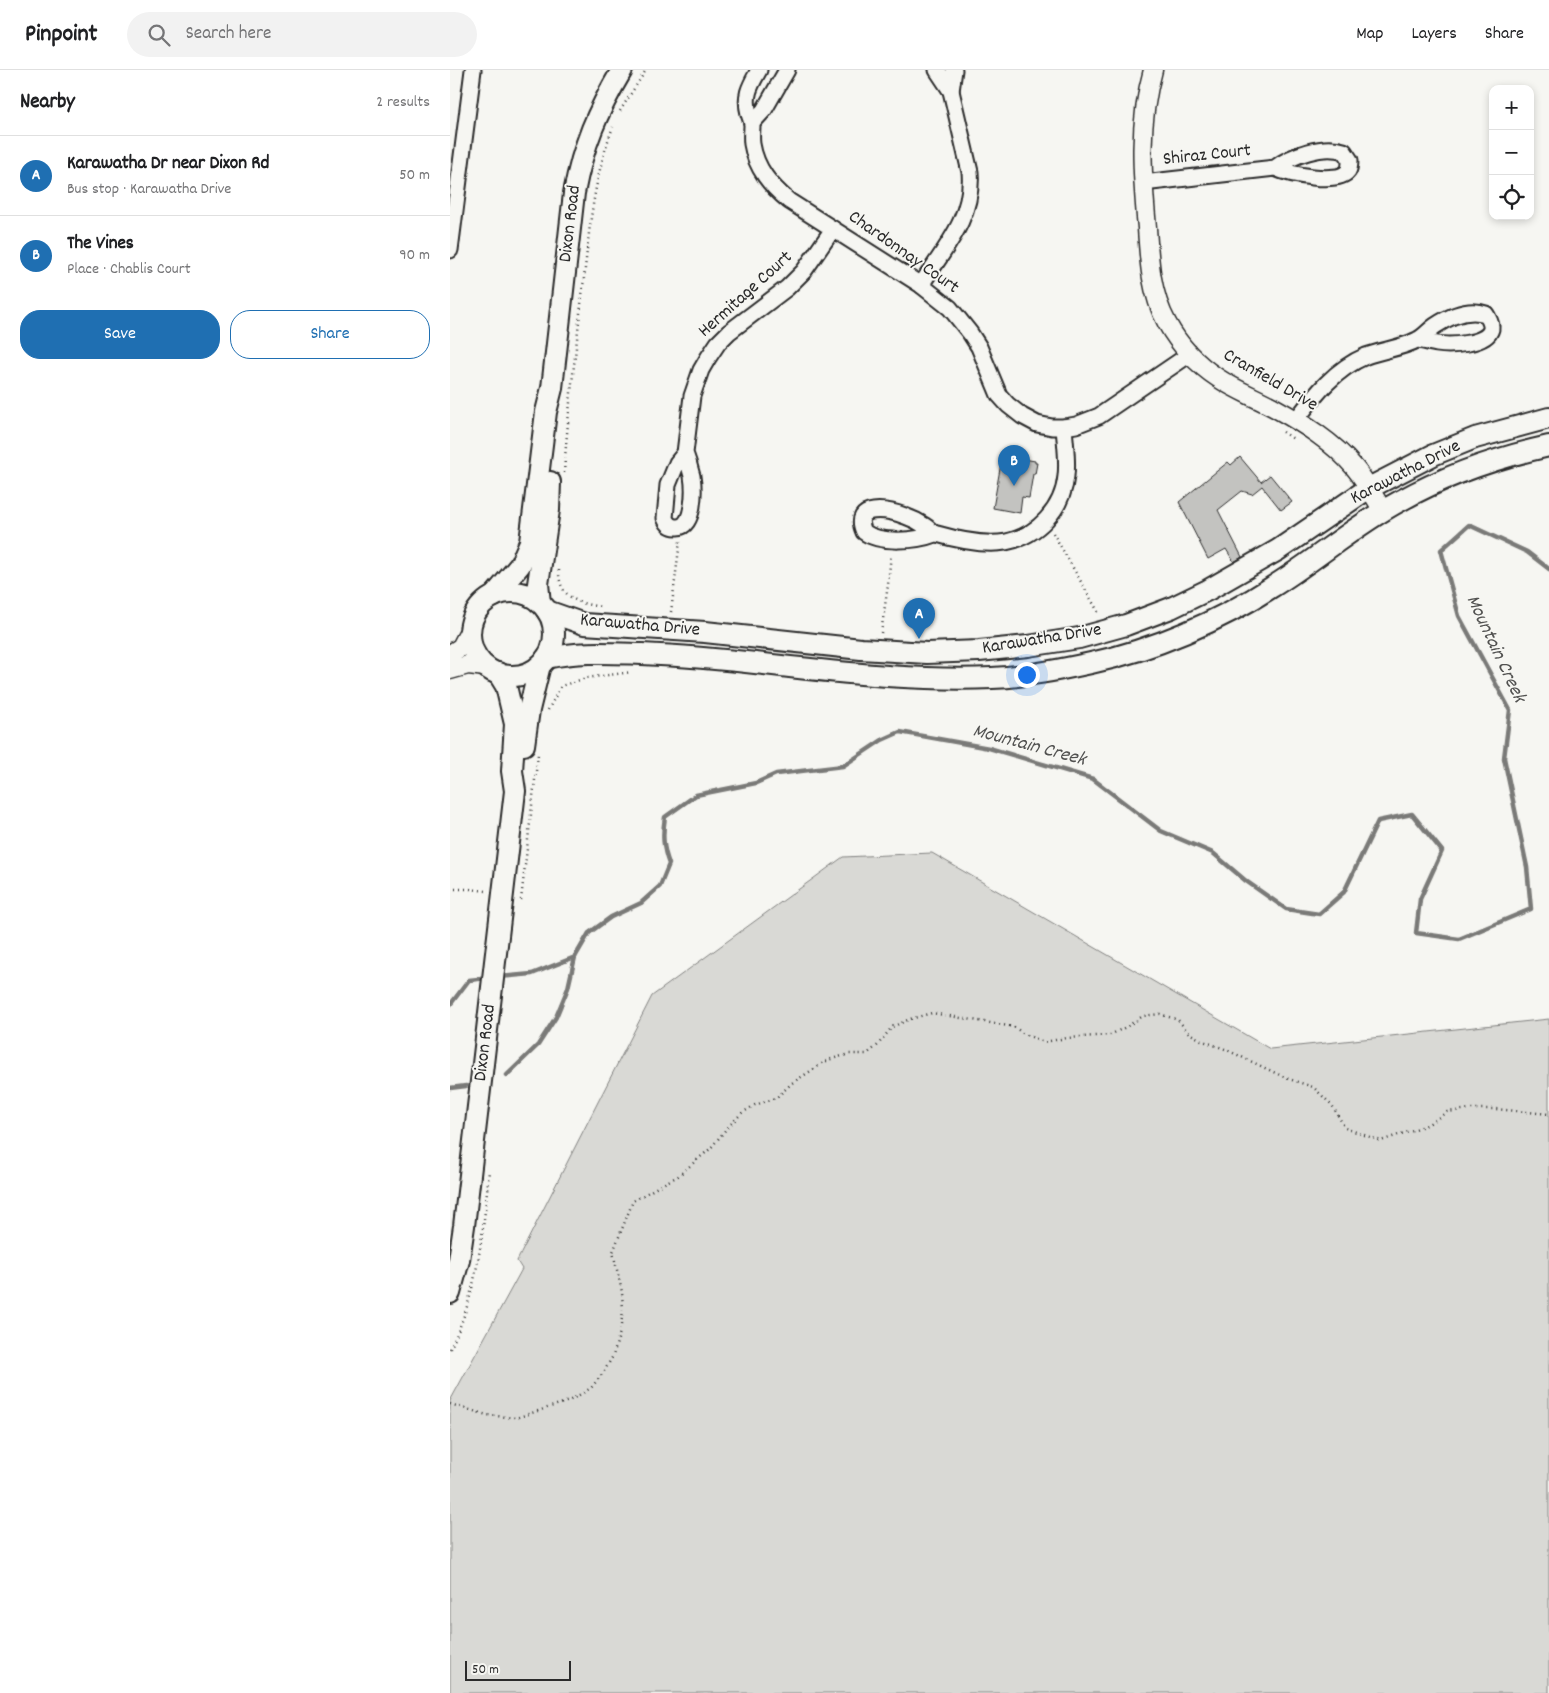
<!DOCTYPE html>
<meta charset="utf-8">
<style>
body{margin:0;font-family:Dekko,sans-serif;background:#f2f2f2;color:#202124}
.controls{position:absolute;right:15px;top:15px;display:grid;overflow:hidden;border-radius:10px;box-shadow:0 2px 8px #0003}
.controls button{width:45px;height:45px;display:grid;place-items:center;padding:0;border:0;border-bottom:1px solid #e0e0e0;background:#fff;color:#202124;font:25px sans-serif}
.scale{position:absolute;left:15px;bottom:12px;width:106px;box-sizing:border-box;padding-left:5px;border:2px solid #2b2b2b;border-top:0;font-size:14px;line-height:18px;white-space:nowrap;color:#2b2b2b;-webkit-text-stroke:4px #f6f6f2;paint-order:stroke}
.you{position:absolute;left:576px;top:604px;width:18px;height:18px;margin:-12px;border:4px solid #fff;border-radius:50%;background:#1a73e8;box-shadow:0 0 0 8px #1a73e833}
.badge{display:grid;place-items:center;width:32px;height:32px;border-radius:50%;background:#1f6fb2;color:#fff;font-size:16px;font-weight:700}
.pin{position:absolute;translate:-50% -41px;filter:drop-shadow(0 1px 2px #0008)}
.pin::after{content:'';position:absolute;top:26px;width:18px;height:15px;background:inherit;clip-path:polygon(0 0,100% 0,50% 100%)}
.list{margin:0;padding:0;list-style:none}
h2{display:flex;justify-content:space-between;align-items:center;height:65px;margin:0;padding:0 20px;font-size:21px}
h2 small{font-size:16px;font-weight:400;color:#757577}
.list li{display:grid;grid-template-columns:32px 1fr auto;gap:15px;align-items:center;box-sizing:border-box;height:80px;padding:0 20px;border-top:1px solid #e0e0e0}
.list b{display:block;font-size:19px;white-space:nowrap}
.list p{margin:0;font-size:16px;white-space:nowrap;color:#757577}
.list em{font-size:16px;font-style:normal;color:#757577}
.actions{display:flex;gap:10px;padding:15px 20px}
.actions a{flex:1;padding:11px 0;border:1px solid #1f6fb2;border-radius:20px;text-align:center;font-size:18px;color:#1f6fb2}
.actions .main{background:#1f6fb2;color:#fff}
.icon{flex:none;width:28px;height:28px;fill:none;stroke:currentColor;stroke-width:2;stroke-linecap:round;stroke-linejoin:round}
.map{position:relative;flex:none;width:1099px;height:1623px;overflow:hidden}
header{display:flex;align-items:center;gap:30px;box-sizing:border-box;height:70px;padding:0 25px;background:#fff;border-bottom:1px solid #e0e0e0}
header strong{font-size:24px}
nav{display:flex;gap:28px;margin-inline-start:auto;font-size:18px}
.search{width:350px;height:45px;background:#f2f2f2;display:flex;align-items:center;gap:12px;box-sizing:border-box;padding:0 18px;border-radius:28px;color:#757577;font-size:19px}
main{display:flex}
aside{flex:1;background:#fff}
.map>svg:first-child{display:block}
.green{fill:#d9d9d5;stroke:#828280}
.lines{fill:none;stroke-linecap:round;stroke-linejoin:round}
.stream{stroke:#7a7a78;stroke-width:4.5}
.building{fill:#c3c3c0;stroke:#2b2b2b}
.minor-casing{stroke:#2b2b2b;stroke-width:19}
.tertiary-casing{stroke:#2b2b2b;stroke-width:21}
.secondary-casing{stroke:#2b2b2b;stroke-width:24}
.path{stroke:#2b2b2b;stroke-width:2.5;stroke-dasharray:1 4;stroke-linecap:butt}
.minor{stroke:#f6f6f2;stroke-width:15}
.tertiary{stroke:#f6f6f2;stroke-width:18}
.secondary{stroke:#f6f6f2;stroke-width:20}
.labels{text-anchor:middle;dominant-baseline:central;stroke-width:4;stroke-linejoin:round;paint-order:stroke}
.street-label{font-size:19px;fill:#2b2b2b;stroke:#f6f6f2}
.water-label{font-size:20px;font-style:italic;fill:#525251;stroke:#f6f6f2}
</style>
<header>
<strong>Pinpoint</strong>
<div class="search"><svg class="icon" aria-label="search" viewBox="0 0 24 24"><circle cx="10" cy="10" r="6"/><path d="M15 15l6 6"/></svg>Search here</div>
<nav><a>Map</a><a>Layers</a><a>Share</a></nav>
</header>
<main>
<aside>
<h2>Nearby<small>2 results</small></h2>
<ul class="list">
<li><span class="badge">A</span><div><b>Karawatha Dr near Dixon Rd</b><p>Bus stop · Karawatha Drive</p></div><em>50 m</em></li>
<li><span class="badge">B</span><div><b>The Vines</b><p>Place · Chablis Court</p></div><em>90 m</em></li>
</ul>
<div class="actions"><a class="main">Save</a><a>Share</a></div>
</aside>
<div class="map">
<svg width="1099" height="1623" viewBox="0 0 1099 1623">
<rect width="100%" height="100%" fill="#f6f6f2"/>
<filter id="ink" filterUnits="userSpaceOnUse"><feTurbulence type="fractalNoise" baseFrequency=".02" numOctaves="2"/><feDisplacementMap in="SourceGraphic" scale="10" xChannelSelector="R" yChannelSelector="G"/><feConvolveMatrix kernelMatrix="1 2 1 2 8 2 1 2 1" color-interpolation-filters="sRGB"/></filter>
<g filter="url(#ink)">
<path class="green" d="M482 783 820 979 1099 949V1623H0V1331L72 1199 67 1191 202 926 393 787Z"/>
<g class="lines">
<g class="stream">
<path d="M49 907 82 904 125 887"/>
<path d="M0 935 19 910 37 908"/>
<path d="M57 1005 88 975 106 947 118 918 125 887 139 863 161 847 191 833 210 816 219 794C213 778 212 765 215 747L246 725 306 713 326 704 393 696 432 670 450 662 539 678 643 709 711 761 763 783 796 811 836 839 869 844 894 822 928 751 962 744 992 781 970 829 966 863 1009 869 1081 839 1077 797 1054 688 1060 640 1009 546 991 480 1019 455 1077 482 1099 499"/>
<path d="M0 1018 16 1016"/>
</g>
</g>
<g class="building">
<path d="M553 382 569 384 568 388 585 391V393H587L585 404H583L579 428 572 427 570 443 543 438Z"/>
<path d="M790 387 811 412 820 405 842 432 831 440 812 416 802 424 792 421 768 440 792 487 784 492 776 479 758 489 729 432 778 392 781 395Z"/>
</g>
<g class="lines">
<g class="minor-casing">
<g id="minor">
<path d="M309 0C300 16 294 25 299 44 300 47 302 51 302 55 302 61 301 68 302 74 306 99 321 116 339 131L471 215 500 238 520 263 529 277 549 325 558 335 572 346 587 354 602 357H614L626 355 649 346 740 284"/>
<path d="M501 21 504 0"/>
<path d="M302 53 314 40 337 0"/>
<path d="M693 113 825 98C842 85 873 74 894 81L900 90C900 94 900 98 898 101 888 115 838 104 825 98"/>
<path d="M0 180 23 0"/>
<path d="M471 215C494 179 524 147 520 102L501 21 487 0"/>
<path d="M846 350C865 325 885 299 916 286 932 280 952 278 967 270 974 267 979 260 985 256 1000 246 1019 238 1036 244 1038 248 1042 253 1041 259 1037 275 999 276 987 274 981 273 974 271 968 270"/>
<path d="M235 383C238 391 240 398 242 406 244 418 245 459 226 457 220 457 217 453 215 448L218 415 227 393 235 383 242 326 251 300 258 288 268 273 279 262 337 218 354 201 383 159"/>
<path d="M485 464C467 471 430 474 414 462 401 433 439 440 455 446 461 448 469 452 475 456 480 459 482 463 487 464 508 470 535 476 556 472 587 466 613 439 616 406 618 390 615 373 614 357"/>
</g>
</g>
<g class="tertiary-casing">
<g id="tertiary">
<path d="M703 0C688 53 692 104 697 158 699 191 701 224 717 253 729 275 748 295 768 308 786 320 807 328 825 338 854 354 883 372 904 397 915 410 924 426 933 441"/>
<path d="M0 584 11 577 20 560"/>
<path d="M0 600 18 595 36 597"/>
</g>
</g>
<g class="secondary-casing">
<g id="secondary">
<circle cx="62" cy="564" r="42"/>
<path d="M44 526 70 495 80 472 96 342 102 318 124 123C133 75 147 42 172 0"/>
<path d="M90 533 88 514 99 440 100 412"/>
<path d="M97 541 134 554 255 562 411 579 477 583 529 581 578 576 629 568 676 555 721 538 758 520 828 480 919 418 983 385 1025 368 1099 348"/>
<path d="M96 588C130 581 158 583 192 584 241 586 290 591 340 597 405 604 476 611 542 608 575 607 609 600 641 593 702 580 770 551 822 517 866 490 905 455 950 431 998 404 1045 388 1099 376"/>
<path d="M74 675 79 640 90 595"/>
<path d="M0 1223 9 1190 14 1156 65 721 62 701 65 654 56 616 48 603"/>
</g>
</g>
<g class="path">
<path d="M170 41 196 0"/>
<path d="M833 362 845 370"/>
<path d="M114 403C118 341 126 279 133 217 139 163 143 109 163 57"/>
<path d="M603 463 650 545"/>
<path d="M109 500C108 528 130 534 152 537"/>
<path d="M221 542 230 471"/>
<path d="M431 563 438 515 441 484"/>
<path d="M98 640 111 616 136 608 182 602"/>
<path d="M0 819H20L36 821"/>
<path d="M71 830 88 684"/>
<path d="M0 1279C28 1223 33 1162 39 1101"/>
<path d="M0 1334 37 1345 66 1348 119 1331 141 1318 153 1303 163 1286 170 1262 173 1241 172 1222 163 1182 183 1131 211 1115 228 1106 260 1079 277 1058 292 1043 305 1035 326 1028 342 1013 378 990 399 984H417L427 976 442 957 460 949 482 943 564 957 574 964 594 972 617 968 660 965 676 957 693 946 710 944 728 950 739 963 753 971 775 979 836 1008 863 1017 882 1035 895 1058 931 1071 977 1055 997 1042 1020 1039H1045L1099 1044"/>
</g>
<use href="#minor" class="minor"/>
<use href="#tertiary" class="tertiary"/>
<use href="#secondary" class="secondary"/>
</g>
</g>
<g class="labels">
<g class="street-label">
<text transform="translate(757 86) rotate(-6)">Shiraz Court</text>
<text transform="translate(121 154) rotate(-83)">Dixon Road</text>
<text transform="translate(453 183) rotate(35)">Chardonnay Court</text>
<text transform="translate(296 225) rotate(-42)">Hermitage Court</text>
<text transform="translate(820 311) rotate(30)">Cranfield Drive</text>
<text transform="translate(956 403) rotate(-27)">Karawatha Drive</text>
<text transform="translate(190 556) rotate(5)">Karawatha Drive</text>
<text transform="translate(592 570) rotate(-9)">Karawatha Drive</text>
<text transform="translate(36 973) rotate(-83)">Dixon Road</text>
</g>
<g class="water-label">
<text transform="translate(1045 579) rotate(65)">Mountain Creek</text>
<text transform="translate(579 676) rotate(15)">Mountain Creek</text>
</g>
</g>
</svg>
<div class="controls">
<button>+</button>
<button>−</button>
<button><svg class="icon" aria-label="locate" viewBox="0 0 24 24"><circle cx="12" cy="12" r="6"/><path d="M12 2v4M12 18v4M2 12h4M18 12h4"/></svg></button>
</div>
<div class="scale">50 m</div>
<div class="you"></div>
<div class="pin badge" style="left:469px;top:569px">A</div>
<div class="pin badge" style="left:564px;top:416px">B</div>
</div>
</main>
